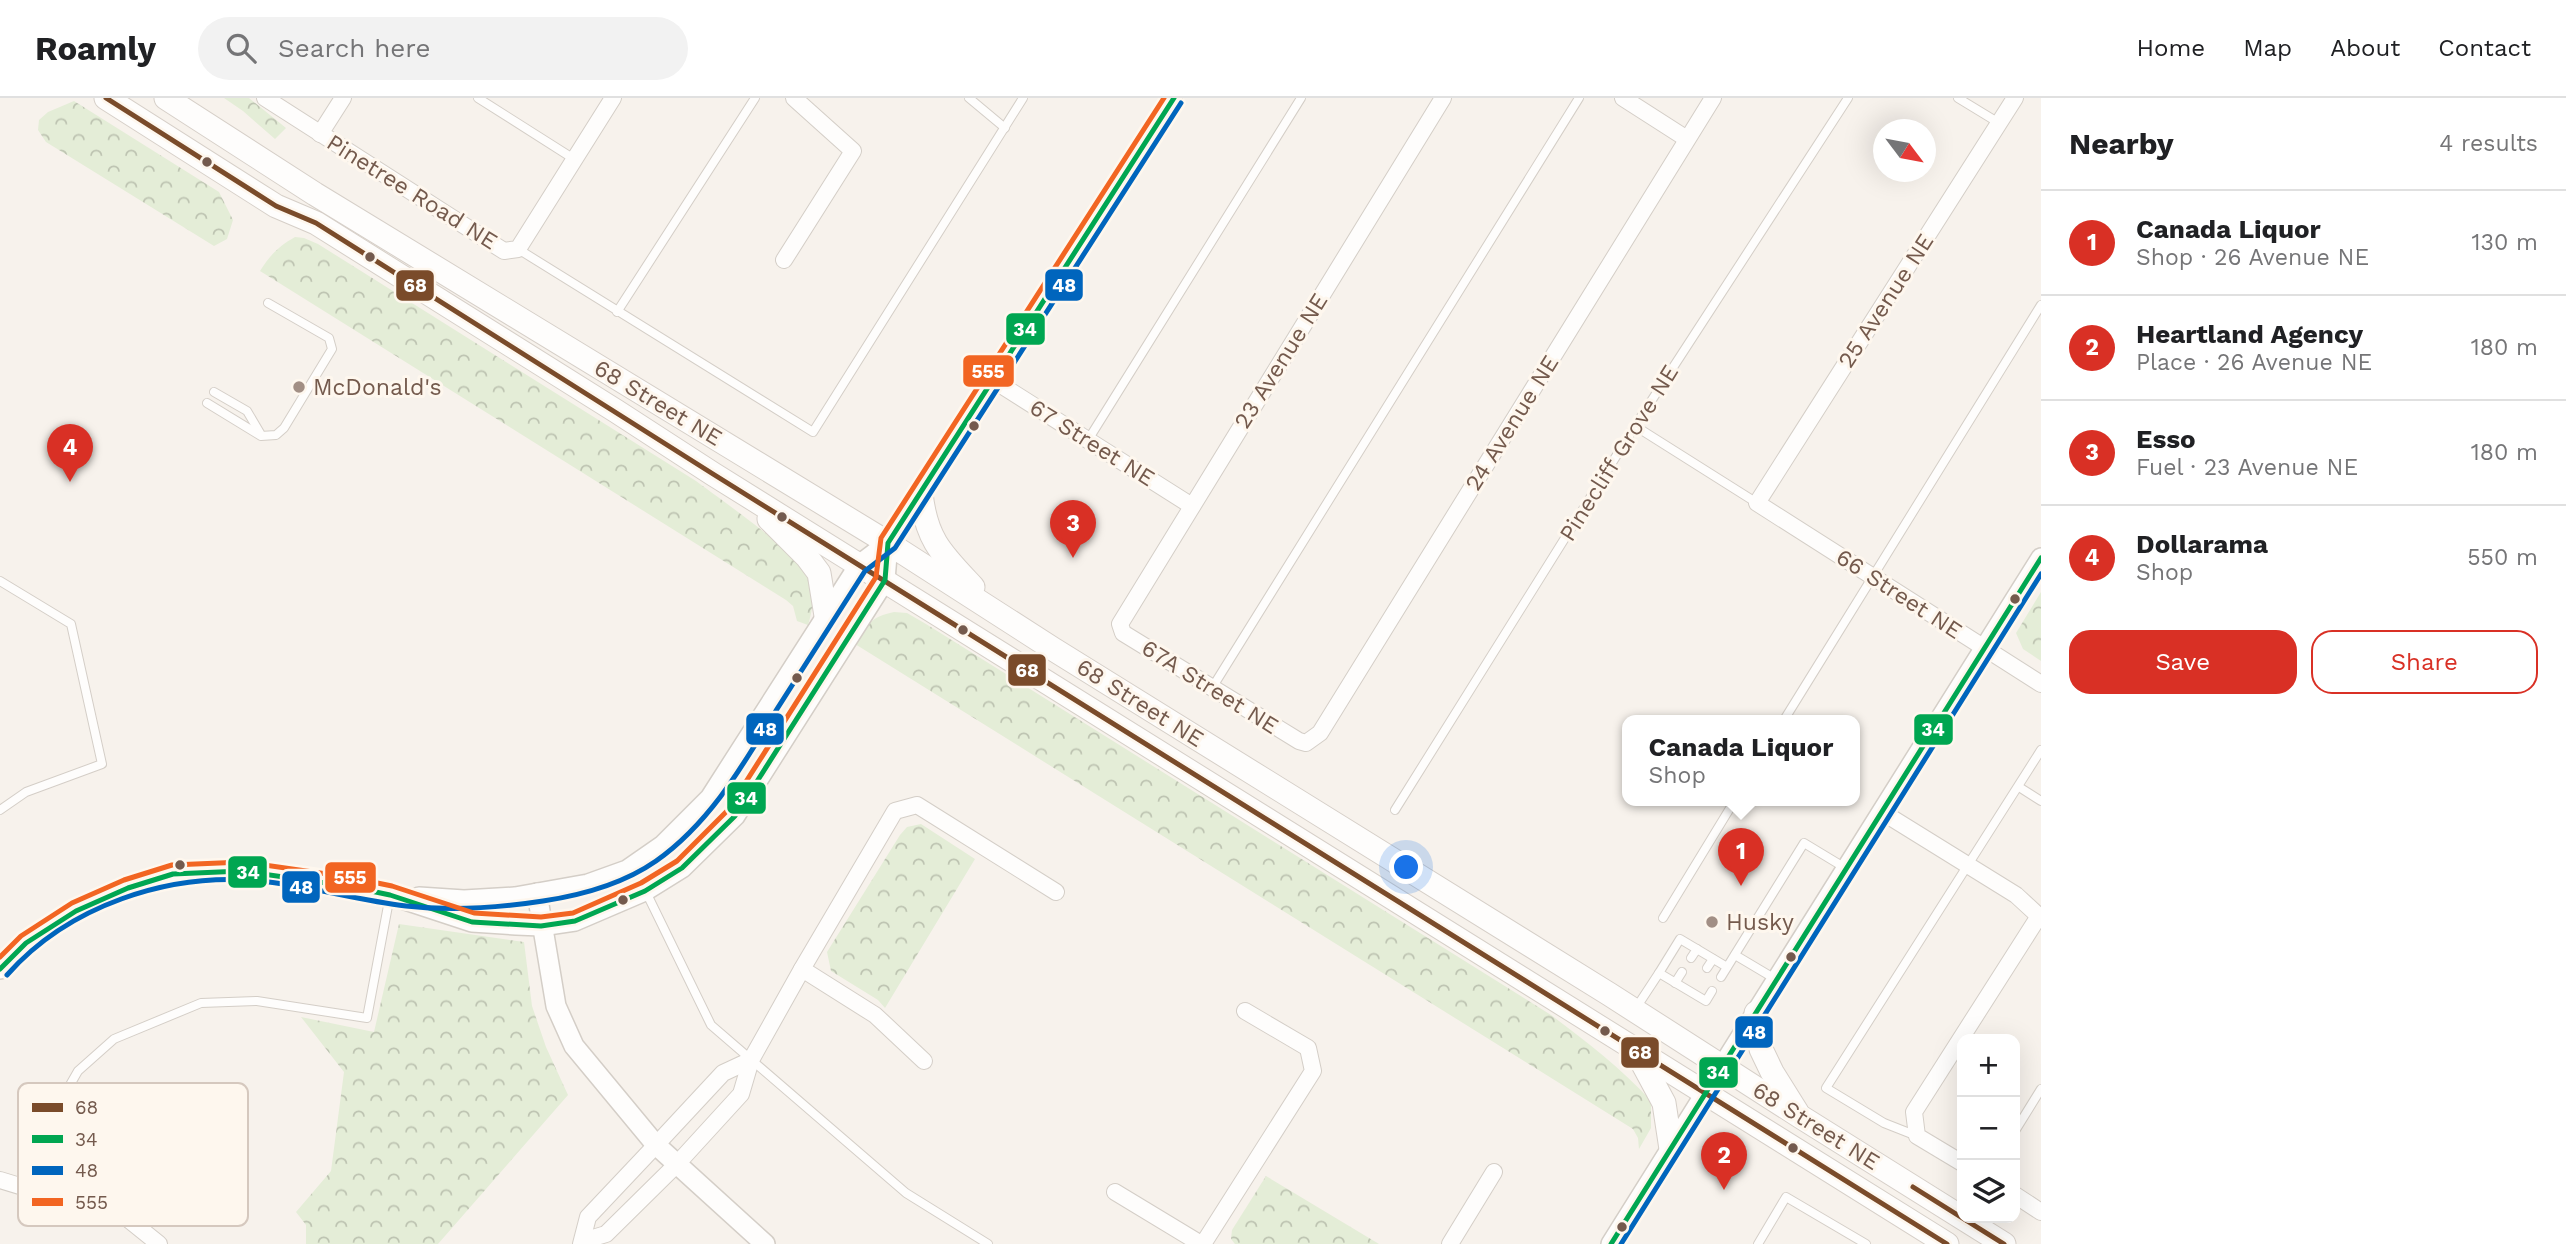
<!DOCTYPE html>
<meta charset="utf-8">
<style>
body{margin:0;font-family:"Work Sans",sans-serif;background:#f2f2f2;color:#202124}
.controls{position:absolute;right:21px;bottom:21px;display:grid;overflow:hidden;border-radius:14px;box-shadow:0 7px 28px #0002}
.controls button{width:63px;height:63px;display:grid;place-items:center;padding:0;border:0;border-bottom:2px solid #e0e0e0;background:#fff;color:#202124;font:35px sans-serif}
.compass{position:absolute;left:1873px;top:21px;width:63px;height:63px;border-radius:50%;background:#fff;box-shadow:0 7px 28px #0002;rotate:122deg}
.you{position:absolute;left:1407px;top:770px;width:24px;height:24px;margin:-18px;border:5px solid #fff;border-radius:50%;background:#1a73e8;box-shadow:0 0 0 10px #1a73e833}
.badge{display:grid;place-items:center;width:46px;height:46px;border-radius:50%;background:#d93025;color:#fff;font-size:23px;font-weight:700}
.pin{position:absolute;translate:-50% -58px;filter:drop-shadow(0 2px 4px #0008)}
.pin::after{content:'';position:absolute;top:37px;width:24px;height:21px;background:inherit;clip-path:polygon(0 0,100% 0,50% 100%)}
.popup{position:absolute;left:1622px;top:617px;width:238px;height:91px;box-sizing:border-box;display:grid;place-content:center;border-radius:14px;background:#fff;filter:drop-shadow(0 2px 5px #0005);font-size:23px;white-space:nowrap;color:#757577}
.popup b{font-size:26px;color:#202124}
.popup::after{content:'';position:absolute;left:50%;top:100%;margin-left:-14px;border:14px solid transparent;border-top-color:#fff}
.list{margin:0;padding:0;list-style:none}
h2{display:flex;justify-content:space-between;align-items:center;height:91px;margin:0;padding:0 28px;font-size:30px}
h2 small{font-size:23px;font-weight:400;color:#757577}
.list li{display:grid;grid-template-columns:46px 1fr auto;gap:21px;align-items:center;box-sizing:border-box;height:105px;padding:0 28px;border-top:2px solid #e0e0e0}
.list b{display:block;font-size:26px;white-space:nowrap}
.list p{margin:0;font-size:23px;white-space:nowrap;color:#757577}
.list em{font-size:23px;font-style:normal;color:#757577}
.actions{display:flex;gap:14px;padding:21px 28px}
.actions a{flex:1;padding:16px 0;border:2px solid #d93025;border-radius:21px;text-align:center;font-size:24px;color:#d93025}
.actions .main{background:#d93025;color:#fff}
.icon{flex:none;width:38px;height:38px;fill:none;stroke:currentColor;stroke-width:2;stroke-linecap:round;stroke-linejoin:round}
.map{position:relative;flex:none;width:2041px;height:1146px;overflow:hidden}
header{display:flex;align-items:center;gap:42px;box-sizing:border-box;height:98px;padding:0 35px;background:#fff;border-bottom:2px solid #e0e0e0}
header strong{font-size:33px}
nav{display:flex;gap:38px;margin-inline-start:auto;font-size:24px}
.search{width:490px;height:63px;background:#f2f2f2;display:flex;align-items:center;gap:18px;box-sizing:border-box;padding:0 24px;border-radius:38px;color:#757577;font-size:26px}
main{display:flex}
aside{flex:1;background:#fff}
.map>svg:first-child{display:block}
.park{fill:url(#park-crowns)}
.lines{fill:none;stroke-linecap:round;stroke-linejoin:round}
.service-casing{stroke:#d4cec7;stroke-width:10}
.minor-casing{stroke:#d4cec7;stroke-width:18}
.tertiary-casing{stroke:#d4cec7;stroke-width:22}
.secondary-casing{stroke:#d6cfc8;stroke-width:25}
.service{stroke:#fefdfc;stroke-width:8}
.minor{stroke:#fefdfc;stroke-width:16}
.tertiary{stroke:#fefdfc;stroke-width:19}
.secondary{stroke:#fefdfc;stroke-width:23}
.bus-1-casing{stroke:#fef7ee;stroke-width:10}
.bus-2-casing{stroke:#fef7ee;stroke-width:10}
.bus-3-casing{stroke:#fef7ee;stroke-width:10}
.bus-4-casing{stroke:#fef7ee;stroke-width:10}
.bus-1{stroke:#7a4b2a;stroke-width:5}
.bus-2{stroke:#00a651;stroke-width:5}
.bus-3{stroke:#0065bd;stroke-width:5}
.bus-4{stroke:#f26522;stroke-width:5}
.bus-dot{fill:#745a4d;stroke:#fef7ee;stroke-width:2.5}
.poi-dot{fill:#a28f85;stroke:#fef7ee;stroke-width:2.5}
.labels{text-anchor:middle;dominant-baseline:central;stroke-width:6;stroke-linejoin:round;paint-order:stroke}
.street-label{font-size:23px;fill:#745a4d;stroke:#fef7ee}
.poi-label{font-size:23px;fill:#745a4d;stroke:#fef7ee;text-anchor:start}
.key{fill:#fef7ee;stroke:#d5c8be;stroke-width:2}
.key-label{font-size:19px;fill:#745a4d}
.line-badge{stroke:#fef7ee;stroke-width:2.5}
.badge-label{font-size:19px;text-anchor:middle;font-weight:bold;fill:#fff}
</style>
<header>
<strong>Roamly</strong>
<div class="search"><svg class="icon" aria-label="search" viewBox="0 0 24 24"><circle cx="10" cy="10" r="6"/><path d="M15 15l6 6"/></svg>Search here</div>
<nav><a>Home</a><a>Map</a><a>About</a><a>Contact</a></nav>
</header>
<main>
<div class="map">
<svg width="2041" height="1146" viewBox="0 0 2041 1146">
<defs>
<pattern id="park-crowns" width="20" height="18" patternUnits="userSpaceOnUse" patternTransform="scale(1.75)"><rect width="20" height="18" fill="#e4edd7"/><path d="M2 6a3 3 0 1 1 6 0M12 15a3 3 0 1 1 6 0" fill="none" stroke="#bdc3b1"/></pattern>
</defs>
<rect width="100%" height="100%" fill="#f7f2ec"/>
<g class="park">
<path d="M224 0H249L286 30 275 41 243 13Z"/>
<path d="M74 3 219 94 233 122 227 141 214 148 46 44 38 32 39 22 48 14Z"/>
<path d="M295 139 304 140 318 146 696 383C716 398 804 460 809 478 815 495 813 511 808 527L797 523 793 508 786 502 260 173C270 157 279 148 295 139Z"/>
<path d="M2041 494V563L2023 551 2016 535Z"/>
<path d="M894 514 907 515 926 526 1551 917C1587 944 1621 970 1651 1003V1030L1639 1051 1638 1040 1633 1031 855 546C867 526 871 519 894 514Z"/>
<path d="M921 726 975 761 885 910 878 902 831 873 827 854 900 737 907 729Z"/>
<path d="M399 826 524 844 532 908 546 949 568 997 438 1146H306V1127L296 1114 331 1073 344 974 301 919 374 934Z"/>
<path d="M1266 1078 1379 1146H1235L1231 1141 1232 1132Z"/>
</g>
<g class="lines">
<g class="service-casing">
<g id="service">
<path d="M478 0 574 61"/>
<path d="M969 0 1005 30"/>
<path d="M1958 0 1999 25"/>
<path d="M518 151 813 334 1023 0"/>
<path d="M617 214 755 0"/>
<path d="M214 294 247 313 260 335"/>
<path d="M207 305 261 338 276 337 284 330 332 251 329 240 268 205"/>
<path d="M1635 328 1757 405"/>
<path d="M1088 342 1301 0"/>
<path d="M0 483 71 526 102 666 26 694 0 712"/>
<path d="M1212 590 1579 0"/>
<path d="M1784 622 2041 207"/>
<path d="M2019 689 2041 703"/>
<path d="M1395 712 1635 328 1848 0"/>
<path d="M646 794 711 927 906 1095 988 1146"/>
<path d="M1663 820 1735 702"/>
<path d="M1735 857 1777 882"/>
<path d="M1691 860 1697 851"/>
<path d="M1707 870 1713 861"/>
<path d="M1659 875 1680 841 1727 869"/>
<path d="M1721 879 1804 745 1847 771"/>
<path d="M1675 885 1682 874"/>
<path d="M1636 910 1659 875 1706 903 1712 893"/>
<path d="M2015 1033 2041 991"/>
<path d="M1917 1038 1884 1025 1826 990 2041 652"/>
<path d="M26 1091 47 1027 78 973 114 941 201 905 257 903 367 920 390 797"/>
<path d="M1758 1146 1786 1099 1866 1146"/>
</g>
</g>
<g class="minor-casing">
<g id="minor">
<path d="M265 0 504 153 518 151 613 0"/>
<path d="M1443 0 1120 526 1123 535 1299 643 1306 645 1320 635 1713 0"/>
<path d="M1623 0 1687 41"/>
<path d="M2015 0 1757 405 2041 586"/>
<path d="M320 36 343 0"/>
<path d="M784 162 853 53 794 0"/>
<path d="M993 282 1192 408"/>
<path d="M888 445 1174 0"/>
<path d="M1882 714 2016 797 2041 820"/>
<path d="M802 871 875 917 924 963"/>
<path d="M1962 1065 1917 1038 1914 1014 2039 818"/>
<path d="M0 1082 128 1121 159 1146"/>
<path d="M1115 1094 1201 1146"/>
<path d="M2015 1097 2041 1114"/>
<path d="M128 1121 154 1069 181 1038 218 1016"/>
<path d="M583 1143 606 1136 677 1066 741 996 751 962 802 871 895 713 917 707 1056 794"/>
<path d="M581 1146 588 1119 656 1047 723 975 751 962"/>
<path d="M1203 1146 1313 973 1308 950 1245 913"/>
<path d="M1450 1146 1494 1074"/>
</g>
</g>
<g class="tertiary-casing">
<g id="tertiary">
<path d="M537 795 556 908 574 948 656 1047 765 1146"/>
<path d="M419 799 464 802 515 799 588 786 627 772 663 747 710 700 859 467 888 445"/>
<path d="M0 871 26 845 76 813 128 790 173 776 242 773 347 788 390 797 472 824 516 827 541 828 575 823 645 793 682 770 735 718 885 482 888 445"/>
<path d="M1611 1146 2041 460"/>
</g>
</g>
<g class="secondary-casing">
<g id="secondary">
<path d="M106 0 276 108 316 125 616 313 713 376 1947 1146"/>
<path d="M166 0 315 96 888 445 1053 551 1609 896 1801 1019 2004 1146"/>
<path d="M921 395C926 442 942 456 973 489"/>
<path d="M769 421 807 459 819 475 826 518"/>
<path d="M1756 915 1761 951 1772 974 1797 1014"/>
<path d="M1637 955 1664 1005 1671 1051"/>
</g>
</g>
<use href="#service" class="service"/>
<use href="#minor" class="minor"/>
<use href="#tertiary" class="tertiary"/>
<use href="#secondary" class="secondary"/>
<g class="bus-1-casing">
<g id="bus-1">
<path d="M106 0 276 108 316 125 713 376 1947 1146"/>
<path d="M1913 1089 2004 1146"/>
</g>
</g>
<g class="bus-2-casing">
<g id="bus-2">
<path d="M0 871 26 845 76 813 128 790 173 776 242 773 347 788 390 797 472 824 541 828 575 823 645 793 682 770 735 718 885 482 888 445 1174 0"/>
<path d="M1611 1146 2041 460"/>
</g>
</g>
<g class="bus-3-casing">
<g id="bus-3">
<path d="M7 877C68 808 168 774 260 783 309 788 357 802 406 808 451 813 498 810 543 803 583 797 623 786 656 763 711 724 743 667 777 611 806 565 836 519 865 473L895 450 1181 5"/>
<path d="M1621 1146 2041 476"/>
</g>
</g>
<g class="bus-4-casing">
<path id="bus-4" d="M0 859 21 838 72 805 124 782 172 767 243 764 348 779 392 788 474 815 541 819 573 815 641 785 677 763 728 712 876 479 881 440 1164 0"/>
</g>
<use href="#bus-1" class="bus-1"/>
<use href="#bus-2" class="bus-2"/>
<use href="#bus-3" class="bus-3"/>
<use href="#bus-4" class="bus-4"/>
</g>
<g class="bus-dot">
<circle cx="207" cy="64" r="6"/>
<circle cx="370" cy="159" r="6"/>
<circle cx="974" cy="328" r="6"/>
<circle cx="782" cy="419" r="6"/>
<circle cx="2015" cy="501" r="6"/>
<circle cx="963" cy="532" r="6"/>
<circle cx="797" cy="580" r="6"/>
<circle cx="180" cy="767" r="6"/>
<circle cx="623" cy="802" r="6"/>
<circle cx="1791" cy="859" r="6"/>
<circle cx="1605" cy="933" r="6"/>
<circle cx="1793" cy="1050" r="6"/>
<circle cx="1622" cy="1129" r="6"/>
</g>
<g class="poi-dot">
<circle cx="299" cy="289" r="7"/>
<circle cx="1712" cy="824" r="7"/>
</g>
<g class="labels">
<g class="street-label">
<text transform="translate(412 94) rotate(32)">Pinetree Road NE</text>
<text transform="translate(1886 203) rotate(-57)">25 Avenue NE</text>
<text transform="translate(1281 263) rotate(-58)">23 Avenue NE</text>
<text transform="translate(658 305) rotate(31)">68 Street NE</text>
<text transform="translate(1512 325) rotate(-58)">24 Avenue NE</text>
<text transform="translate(1092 345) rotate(32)">67 Street NE</text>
<text transform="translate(1619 355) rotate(-58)">Pinecliff Grove NE</text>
<text transform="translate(1899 496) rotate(33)">66 Street NE</text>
<text transform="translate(1210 589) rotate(32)">67A Street NE</text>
<text transform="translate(1140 605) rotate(32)">68 Street NE</text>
<text transform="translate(1816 1028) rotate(32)">68 Street NE</text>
</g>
<g class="poi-label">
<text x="313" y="289">McDonald's</text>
<text x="1726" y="824">Husky</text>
</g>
</g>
<rect x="18" y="985" width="230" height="143" rx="10" class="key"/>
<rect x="32" y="1005" width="31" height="9" fill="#7a4b2a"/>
<rect x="32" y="1037" width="31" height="8" fill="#00a651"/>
<rect x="32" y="1068" width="31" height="9" fill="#0065bd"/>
<rect x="32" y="1100" width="31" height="8" fill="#f26522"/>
<g class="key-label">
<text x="75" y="1016">68</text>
<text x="75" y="1048">34</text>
<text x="75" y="1079">48</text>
<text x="75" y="1111">555</text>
</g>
<g class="line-badge">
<rect x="1044" y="170" width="40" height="34" rx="7" fill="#0065bd"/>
<rect x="395" y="171" width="40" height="33" rx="7" fill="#7a4b2a"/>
<rect x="1005" y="214" width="41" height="34" rx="7" fill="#00a651"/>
<rect x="962" y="256" width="53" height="34" rx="7" fill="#f26522"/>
<rect x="1007" y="555" width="40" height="34" rx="7" fill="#7a4b2a"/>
<rect x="745" y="614" width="40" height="34" rx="7" fill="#0065bd"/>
<rect x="1913" y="615" width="41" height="33" rx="7" fill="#00a651"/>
<rect x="726" y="683" width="41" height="34" rx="7" fill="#00a651"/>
<rect x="227" y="757" width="41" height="34" rx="7" fill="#00a651"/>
<rect x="324" y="763" width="53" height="33" rx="7" fill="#f26522"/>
<rect x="281" y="772" width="40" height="34" rx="7" fill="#0065bd"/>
<rect x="1734" y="917" width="40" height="34" rx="7" fill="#0065bd"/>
<rect x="1620" y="938" width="40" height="33" rx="7" fill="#7a4b2a"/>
<rect x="1698" y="958" width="41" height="33" rx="7" fill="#00a651"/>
</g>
<g class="badge-label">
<text x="1064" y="194">48</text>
<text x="415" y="194">68</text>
<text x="1025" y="238">34</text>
<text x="988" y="280">555</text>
<text x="1027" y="579">68</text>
<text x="765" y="638">48</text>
<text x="1933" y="638">34</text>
<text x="746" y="707">34</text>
<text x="248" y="781">34</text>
<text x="350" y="786">555</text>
<text x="301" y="796">48</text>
<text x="1754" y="941">48</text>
<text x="1640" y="961">68</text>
<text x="1718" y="981">34</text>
</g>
</svg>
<div class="controls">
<button>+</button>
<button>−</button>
<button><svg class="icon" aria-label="layers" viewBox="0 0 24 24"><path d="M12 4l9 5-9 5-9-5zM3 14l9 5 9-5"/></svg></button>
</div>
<svg class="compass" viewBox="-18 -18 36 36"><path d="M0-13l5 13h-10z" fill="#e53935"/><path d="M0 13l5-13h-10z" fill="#757577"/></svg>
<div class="you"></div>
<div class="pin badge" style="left:1741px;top:788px">1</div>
<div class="popup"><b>Canada Liquor</b>Shop</div>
<div class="pin badge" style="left:1724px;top:1092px">2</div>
<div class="pin badge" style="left:1073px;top:460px">3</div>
<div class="pin badge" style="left:70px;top:384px">4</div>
</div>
<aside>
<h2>Nearby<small>4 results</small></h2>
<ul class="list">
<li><span class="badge">1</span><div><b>Canada Liquor</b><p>Shop · 26 Avenue NE</p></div><em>130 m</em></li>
<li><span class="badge">2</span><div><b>Heartland Agency</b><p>Place · 26 Avenue NE</p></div><em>180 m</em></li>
<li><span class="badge">3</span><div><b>Esso</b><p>Fuel · 23 Avenue NE</p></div><em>180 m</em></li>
<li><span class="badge">4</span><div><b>Dollarama</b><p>Shop</p></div><em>550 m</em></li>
</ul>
<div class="actions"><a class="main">Save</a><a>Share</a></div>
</aside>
</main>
